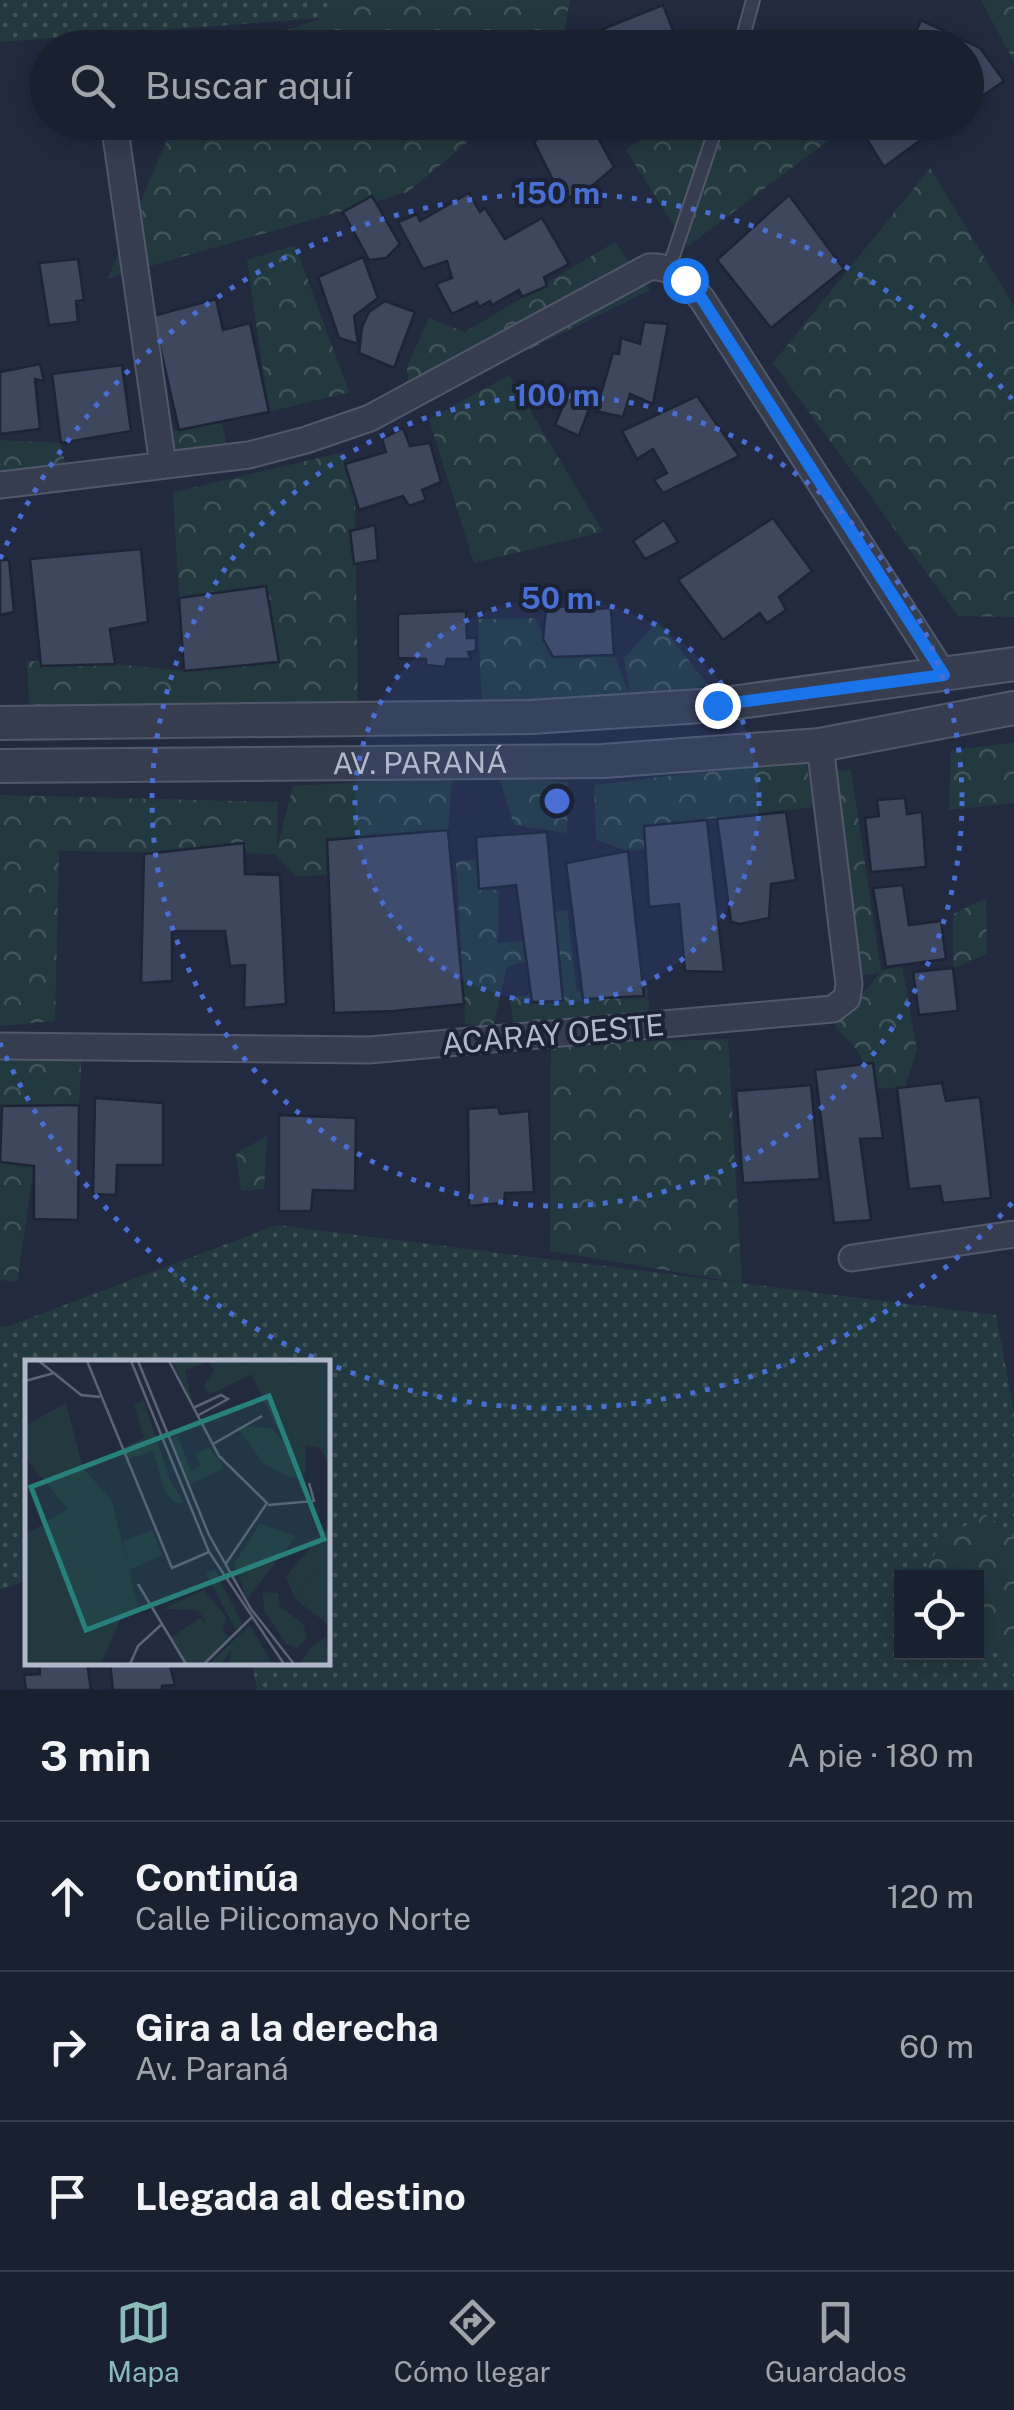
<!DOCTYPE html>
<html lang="es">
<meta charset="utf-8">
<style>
body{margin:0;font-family:"Public Sans",sans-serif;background:#222837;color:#f1f3f6}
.controls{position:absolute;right:30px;bottom:30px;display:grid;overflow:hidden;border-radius:0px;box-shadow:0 5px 25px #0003}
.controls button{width:90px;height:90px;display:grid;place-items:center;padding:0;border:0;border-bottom:2px solid #373e4b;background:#19202f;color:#f1f3f6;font:50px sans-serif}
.stop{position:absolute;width:30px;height:30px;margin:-22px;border:8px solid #1a73e8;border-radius:50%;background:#fff}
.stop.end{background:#1a73e8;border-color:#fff;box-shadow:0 2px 10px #0008}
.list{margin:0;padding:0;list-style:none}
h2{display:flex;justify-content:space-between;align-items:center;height:130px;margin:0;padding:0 40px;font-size:42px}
h2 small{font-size:32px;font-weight:400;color:#9fa3aa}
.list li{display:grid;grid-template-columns:65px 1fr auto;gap:30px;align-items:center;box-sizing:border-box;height:150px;padding:0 40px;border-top:2px solid #373e4b}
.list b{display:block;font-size:38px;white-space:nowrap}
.list p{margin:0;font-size:32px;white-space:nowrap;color:#9fa3aa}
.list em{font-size:32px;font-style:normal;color:#9fa3aa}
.icon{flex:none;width:55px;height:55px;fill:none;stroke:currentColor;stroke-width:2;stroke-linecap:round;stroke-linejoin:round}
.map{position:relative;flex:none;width:1014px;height:1690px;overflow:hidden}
.search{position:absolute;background:#19202f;box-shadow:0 5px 25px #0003;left:30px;right:30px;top:30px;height:110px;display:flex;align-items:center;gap:25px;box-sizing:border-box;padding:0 35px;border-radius:55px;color:#9fa3aa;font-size:38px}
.sheet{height:580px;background:#19202f}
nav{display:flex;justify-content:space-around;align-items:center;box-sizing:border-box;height:140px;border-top:2px solid #373e4b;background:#19202f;font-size:28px;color:#9fa3aa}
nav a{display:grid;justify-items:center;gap:5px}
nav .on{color:#8bbbb9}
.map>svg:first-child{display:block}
.grass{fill:url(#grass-dots);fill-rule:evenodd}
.forest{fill:url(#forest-crowns)}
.building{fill:#3d485f;stroke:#1c2436;stroke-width:2.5}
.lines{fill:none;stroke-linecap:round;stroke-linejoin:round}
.service-casing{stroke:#50586a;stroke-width:16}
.minor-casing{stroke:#50586a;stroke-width:29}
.tertiary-casing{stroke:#50586a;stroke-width:36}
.service{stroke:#353d4f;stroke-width:12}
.minor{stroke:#353d4f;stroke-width:25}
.tertiary{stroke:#353d4f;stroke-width:32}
.route{stroke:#1a73e8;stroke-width:12}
.ring{fill:none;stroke:#496ed4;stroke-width:5;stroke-dasharray:5 10}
.labels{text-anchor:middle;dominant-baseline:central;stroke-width:8;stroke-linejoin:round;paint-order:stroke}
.street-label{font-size:30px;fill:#b1b8ca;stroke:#1a2234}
.inset-road{fill:none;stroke:#5b6377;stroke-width:2.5}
.view{fill:#27807c;fill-opacity:0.15;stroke:#27807c;stroke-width:5}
.inset-edge{fill:none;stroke:#b1b8ca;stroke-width:5}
.centre{fill:#496ed4;stroke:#1a2234;stroke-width:5}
.ring-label{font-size:30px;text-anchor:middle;font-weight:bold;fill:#496ed4;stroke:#1a2234;stroke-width:8;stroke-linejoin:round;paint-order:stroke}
</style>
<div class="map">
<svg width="1014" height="1690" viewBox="0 0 1014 1690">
<defs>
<pattern id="grass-dots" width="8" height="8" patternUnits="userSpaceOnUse" patternTransform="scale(2.5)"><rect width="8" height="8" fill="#233940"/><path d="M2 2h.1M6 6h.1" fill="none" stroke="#41545a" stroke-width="1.8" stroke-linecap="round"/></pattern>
<pattern id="forest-crowns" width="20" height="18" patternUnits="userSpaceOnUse" patternTransform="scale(2.5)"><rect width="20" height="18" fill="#233940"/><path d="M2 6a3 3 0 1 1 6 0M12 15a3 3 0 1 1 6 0" fill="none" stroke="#41545a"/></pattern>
</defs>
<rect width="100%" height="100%" fill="#212a3f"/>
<g class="grass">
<path d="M0 0H333L322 18 0 42Z"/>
<path d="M277 1225 996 1315 1014 1412V1690H257L252 1663 328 1662V1362H28L27 1580 0 1590V1326L6 1327ZM902 1578H976V1652H902Z"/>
</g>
<g class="forest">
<path d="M333 0H570L561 47H238L322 18Z"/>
<path d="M981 0H1014V62Z"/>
<path d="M174 123H490L408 192 108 278Z"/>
<path d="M663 123H823L830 139 687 247 626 150Z"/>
<path d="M930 168 1014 306V617L958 616 773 363Z"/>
<path d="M615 242 650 290 410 408 407 367 429 318 465 332Z"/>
<path d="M295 245 349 392 269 412 247 260Z"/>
<path d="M509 375 603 532 474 563 429 419Z"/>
<path d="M222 421 228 454 159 457 163 433Z"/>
<path d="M0 440 61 443 66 468 0 477Z"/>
<path d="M341 453 355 500 358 715 30 719 27 661 115 664 184 671 279 662 265 586 179 598 173 492Z"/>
<path d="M535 618 553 657 614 655 630 695 624 658 658 621 708 685 633 702 482 709 478 619Z"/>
<path d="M1014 743V803L949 810 951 750Z"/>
<path d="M806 759 813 807 645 826 646 849 628 851 596 840 594 785Z"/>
<path d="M851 770 881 971 902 965 917 1050 905 1087 877 1089 857 1050 835 1026 880 973 857 976 830 771Z"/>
<path d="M452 777 448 830 328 840 329 875 295 876 275 854 59 851 55 1021 0 1026V795L278 802 277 848 293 786Z"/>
<path d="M499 777 568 782 567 833 514 825Z"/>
<path d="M482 858 483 887 499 891 498 943 529 941 532 959 507 967 492 1031 465 1023 456 862Z"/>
<path d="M986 898 987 954 953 968V914Z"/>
<path d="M567 910 577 992 647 984 650 1018 513 1024 510 997 556 993 549 913Z"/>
<path d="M728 1039 742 1283 550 1251 551 1044Z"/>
<path d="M82 1050 79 1105 3 1106 0 1162 34 1166 17 1282 0 1280V1057Z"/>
<path d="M267 1136 264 1189 241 1191 236 1153Z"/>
<path d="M985 1514 1014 1536V1658L1005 1650 977 1647 976 1578 919 1577 945 1539Z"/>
</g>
<g class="building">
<path d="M663 5 680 48H600L593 33Z"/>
<path d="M921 20 980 48 1004 81 966 107V48H909Z"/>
<path d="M552 122H589L614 167 591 187 563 200 534 142 553 127Z"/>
<path d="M856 122H945L884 167Z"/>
<path d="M469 193 480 212 485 208 505 239 542 218 569 264 544 277 547 286 522 297 519 290 492 305 490 301 479 307 477 302 452 314 436 284 452 278 447 261 423 269 398 222 417 214 420 221Z"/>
<path d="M789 195 844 269 771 328 717 260Z"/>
<path d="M372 196 400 244 386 258 369 260 343 212Z"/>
<path d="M363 257 378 298 354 316 358 344 339 338 318 277Z"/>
<path d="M78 259 84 300 76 301 78 322 49 325 39 263Z"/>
<path d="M216 299 223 330 250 323 269 412 179 430 153 316Z"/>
<path d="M385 301 415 312 394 368 359 353 362 327 369 312Z"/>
<path d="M644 322 668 324 653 404 630 394 623 417 596 411 613 353 619 354 621 338 640 344Z"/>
<path d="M40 364 44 381 35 379 40 429 0 434V372Z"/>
<path d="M122 365 131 431 61 443 52 374Z"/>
<path d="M570 389 593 398 579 436 555 425Z"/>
<path d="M697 396 739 456 663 493 654 480 667 473 653 449 637 459 622 431Z"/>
<path d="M403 428 410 446 430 443 441 482 422 490 426 500 409 506 403 496 359 510 345 464 386 452 382 439Z"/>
<path d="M773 518 812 571 779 597 786 610 767 623 760 613 723 640 678 580Z"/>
<path d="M664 520 678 542 645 559 633 541Z"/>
<path d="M375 525 378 560 354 564 350 531Z"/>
<path d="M141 549 148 622 110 629 115 664 41 666 30 559Z"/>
<path d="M0 560H9L14 612 0 615Z"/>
<path d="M266 586 279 662 184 671 179 598Z"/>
<path d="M582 604V610L611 608 614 655 553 657 543 639 546 609Z"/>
<path d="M466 611 467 638H476V651L468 652 471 659H447L445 667 426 665V659L398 658V614Z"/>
<path d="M905 798 907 814 922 812 926 867 871 872 865 818 879 816 877 800Z"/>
<path d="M786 812 796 880 771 884 769 918 740 924 731 922 717 819Z"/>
<path d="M707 820 724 972 685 971 679 904 649 907 644 826Z"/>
<path d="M448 830 464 1004 394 1011 334 1013 327 840Z"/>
<path d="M547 832 563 1001 532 1002 516 885 479 889 476 837Z"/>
<path d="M244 843 245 874 280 875 286 1004 244 1008 245 965 230 966 225 931H172V981L141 983 144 854Z"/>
<path d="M628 851 644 996 583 999 566 863Z"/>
<path d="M903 885 909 925 941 921 946 959 886 967 873 888Z"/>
<path d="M953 968 958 1011 919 1015 913 972Z"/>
<path d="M873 1063 883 1138 860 1139 871 1220 834 1223 815 1070Z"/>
<path d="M942 1083 946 1101 980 1097 991 1198 943 1203 940 1186 909 1189 897 1088Z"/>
<path d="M811 1085 820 1179 743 1183 736 1091Z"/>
<path d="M95 1098 163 1103V1165H117L116 1195 93 1194Z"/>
<path d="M79 1105 78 1220 34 1219V1166L0 1162 2 1106Z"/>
<path d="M498 1107 500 1114 529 1111 534 1192 505 1193 504 1203 469 1206 468 1109Z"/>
<path d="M279 1115 356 1118 355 1191 313 1190 311 1211H279Z"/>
<path d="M39 1662H87L91 1690H26L24 1675 40 1674Z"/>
<path d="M110 1662H169L175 1685 162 1686V1690H113Z"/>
</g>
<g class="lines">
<g class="service-casing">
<g id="service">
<path d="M740 48 753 0"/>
<path d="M669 268 718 122"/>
</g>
</g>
<g class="minor-casing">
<g id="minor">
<path d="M114 122 163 465"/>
<path d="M0 485 249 455 306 440 370 418 649 267C674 265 687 282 702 299L944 675"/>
<path d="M0 1046 369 1050 833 1009 847 998 849 984 820 745"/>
<path d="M852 1258 1014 1234"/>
</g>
</g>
<g class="tertiary-casing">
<g id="tertiary">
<path d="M0 723 530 717 717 705 1014 664"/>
<path id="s1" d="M0 766 603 761 820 745 1014 708"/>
</g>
</g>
<use href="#service" class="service"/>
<use href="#minor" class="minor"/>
<use href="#tertiary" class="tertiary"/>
</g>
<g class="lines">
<path class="route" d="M685 280 702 299 944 675 717 705"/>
</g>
<circle cx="557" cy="801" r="202" fill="#496ed4" fill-opacity=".12"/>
<g class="ring">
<circle cx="557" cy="801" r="202"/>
<circle cx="557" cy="801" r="405"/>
<path d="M1012 1203A607 607 0 0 1 0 1043M0 559A607 607 0 0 1 1012 399"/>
</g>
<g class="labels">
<g class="street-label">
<text stroke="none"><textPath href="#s1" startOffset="420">AV. PARANÁ</textPath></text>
<text transform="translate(553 1034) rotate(-5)">ACARAY OESTE</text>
</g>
</g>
<g transform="translate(25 1360)">
<rect width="305" height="305" fill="#212a3f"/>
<path d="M220 1H305V104L294 88 259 82ZM41 43 58 108 87 141 113 247 96 258 76 304H0V175L43 149 0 98V66ZM305 191V266L270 239Z" fill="#233940"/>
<path d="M147 1H220L227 14 184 35 179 26 189 10 183 2 160 10 168 45ZM265 1H305V65L283 21ZM119 41 145 120 159 142 151 144 139 130 128 91 103 99 98 88 119 78 109 44ZM211 66 246 68 259 82 281 86 280 115 265 118 239 104ZM153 76 166 111 176 105 170 94 184 87 199 108 163 125 145 79ZM235 164 271 176 222 239 209 204ZM305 165V191L270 239 261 216ZM127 170 137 195 104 210 98 181ZM190 210 219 267 210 269 181 213ZM179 230 201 257 198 272 207 278 179 304H162L145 278 175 258 182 264 173 250 138 249ZM238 232 253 233 255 246 278 264 282 277 273 288 261 284 239 251ZM65 249 84 257 82 263 51 292 38 277 64 273ZM225 265 247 304H203L207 290 196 304H184ZM300 277 305 304H275L286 287Z" fill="#233940"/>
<path class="inset-road" d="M14 1 56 35 75 37M62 1 147 208 184 192M106 1 184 192 259 304M113 1 184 175 226 249 269 304M144 1 194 96 242 143 200 205M0 21 29 13M168 48 196 35 203 39 172 56M188 84 237 56M243 145 289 141 284 123M113 224 161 304M105 304 113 286 136 265M179 304 228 256"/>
<path class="view" d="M244 36 299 179 61 270 6 127Z"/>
<rect width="305" height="305" class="inset-edge"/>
</g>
<circle cx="557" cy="801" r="15" class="centre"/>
<g class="ring-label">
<text x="557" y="204">150 m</text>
<text x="557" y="406">100 m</text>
<text x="557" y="609">50 m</text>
</g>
</svg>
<div class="controls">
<button><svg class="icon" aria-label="locate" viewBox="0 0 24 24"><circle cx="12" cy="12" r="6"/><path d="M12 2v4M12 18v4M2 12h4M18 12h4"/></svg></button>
</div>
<div class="stop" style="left:685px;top:280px"></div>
<div class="stop end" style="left:717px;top:705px"></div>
<div class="search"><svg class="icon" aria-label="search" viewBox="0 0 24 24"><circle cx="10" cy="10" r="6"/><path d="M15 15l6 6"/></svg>Buscar aquí</div>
</div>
<section class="sheet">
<h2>3 min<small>A pie · 180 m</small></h2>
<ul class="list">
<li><svg class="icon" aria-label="ahead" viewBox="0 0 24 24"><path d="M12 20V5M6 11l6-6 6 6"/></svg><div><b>Continúa</b><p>Calle Pilicomayo Norte</p></div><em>120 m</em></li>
<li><svg class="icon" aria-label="right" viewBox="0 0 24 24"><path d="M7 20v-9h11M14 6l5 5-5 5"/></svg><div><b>Gira a la derecha</b><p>Av. Paraná</p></div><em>60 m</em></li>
<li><svg class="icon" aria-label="arrive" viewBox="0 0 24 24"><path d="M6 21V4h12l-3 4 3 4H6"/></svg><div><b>Llegada al destino</b></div></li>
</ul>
</section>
<nav>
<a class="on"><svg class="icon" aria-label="map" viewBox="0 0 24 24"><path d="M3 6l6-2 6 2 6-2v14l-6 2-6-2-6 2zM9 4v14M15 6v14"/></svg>Mapa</a>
<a><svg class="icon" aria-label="directions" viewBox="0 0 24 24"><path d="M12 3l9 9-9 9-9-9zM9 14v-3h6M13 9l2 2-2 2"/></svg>Cómo llegar</a>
<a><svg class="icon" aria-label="saved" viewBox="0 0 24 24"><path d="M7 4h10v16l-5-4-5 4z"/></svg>Guardados</a>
</nav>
